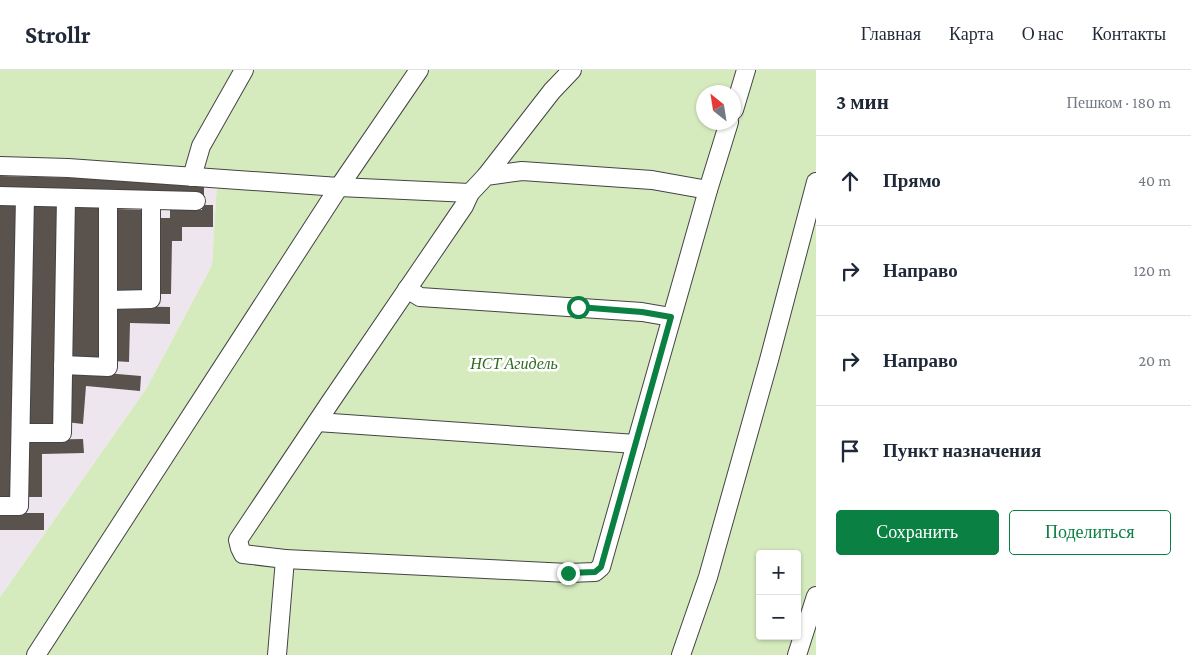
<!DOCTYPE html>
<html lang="ru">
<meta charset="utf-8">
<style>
body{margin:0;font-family:"Crimson Pro",serif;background:#f2f2f3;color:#1f2937}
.controls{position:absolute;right:15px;bottom:15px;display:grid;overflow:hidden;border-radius:5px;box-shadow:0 1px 4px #0004}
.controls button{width:45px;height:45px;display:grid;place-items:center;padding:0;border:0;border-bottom:1px solid #e0e1e3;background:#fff;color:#1f2937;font:25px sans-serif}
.compass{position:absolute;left:696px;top:15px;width:45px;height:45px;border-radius:50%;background:#fff;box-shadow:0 1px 4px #0004;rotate:330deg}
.stop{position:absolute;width:15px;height:15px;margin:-11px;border:4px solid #0b8043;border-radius:50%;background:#fff}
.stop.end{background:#0b8043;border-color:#fff;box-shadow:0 1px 5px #0008}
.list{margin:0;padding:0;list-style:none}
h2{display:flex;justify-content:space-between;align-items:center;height:65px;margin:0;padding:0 20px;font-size:21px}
h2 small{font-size:16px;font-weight:400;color:#747a83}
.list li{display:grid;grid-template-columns:32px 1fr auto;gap:15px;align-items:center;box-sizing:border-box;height:90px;padding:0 20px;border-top:1px solid #e0e1e3}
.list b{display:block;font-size:19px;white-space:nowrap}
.list em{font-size:16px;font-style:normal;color:#747a83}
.actions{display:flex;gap:10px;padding:15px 20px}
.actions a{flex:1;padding:11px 0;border:1px solid #0b8043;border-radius:5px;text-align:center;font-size:18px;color:#0b8043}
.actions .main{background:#0b8043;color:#fff}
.icon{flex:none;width:28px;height:28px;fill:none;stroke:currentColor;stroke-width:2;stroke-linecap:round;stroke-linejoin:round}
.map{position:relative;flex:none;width:816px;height:585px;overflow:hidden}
header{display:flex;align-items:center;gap:30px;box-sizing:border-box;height:70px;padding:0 25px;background:#fff;border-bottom:1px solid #e0e1e3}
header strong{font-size:24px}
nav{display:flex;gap:28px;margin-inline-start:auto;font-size:18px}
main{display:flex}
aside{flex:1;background:#fff}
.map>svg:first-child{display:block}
.industrial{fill:#eee6ef}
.green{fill:#d5ebbd;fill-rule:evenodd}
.building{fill:#5a524d}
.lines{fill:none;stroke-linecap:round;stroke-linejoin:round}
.minor-casing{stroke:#444;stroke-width:20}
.minor{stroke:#fff;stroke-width:18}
.route{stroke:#0b8043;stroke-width:6}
.labels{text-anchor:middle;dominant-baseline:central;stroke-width:5;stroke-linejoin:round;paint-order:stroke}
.park-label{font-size:16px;font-style:italic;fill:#2f6b1f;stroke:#fff}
</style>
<header>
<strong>Strollr</strong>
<nav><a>Главная</a><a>Карта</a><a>О нас</a><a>Контакты</a></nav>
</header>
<main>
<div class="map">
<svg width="816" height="585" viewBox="0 0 816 585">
<rect width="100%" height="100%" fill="#fffdf5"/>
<path class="industrial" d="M0 104 217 111 212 195 146 319 0 527Z"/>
<path class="green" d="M0 0H816V585H0V527L146 319 212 195 217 111 0 104ZM704 22H734V52H704ZM760 484H797V566H760Z"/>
<g class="building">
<path d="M0 106 204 111V125L0 120Z"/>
<path d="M0 135H18L11 427H0Z"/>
<path d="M32 135H61L55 355H26Z"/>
<path d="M202 135H213V157H182V171H172L171 224H157V148H170V140H202Z"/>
<path d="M72 138H102L101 290H71Z"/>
<path d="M116 139 144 140 143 222H115Z"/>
<path d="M115 236 170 237V254L130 253 129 292 113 291Z"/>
<path d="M70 300 141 306 140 321 86 316 83 354 66 352Z"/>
<path d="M83 369 84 383 42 384V427H27L26 370Z"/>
<rect x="0" y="443" width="44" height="17"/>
</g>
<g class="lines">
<g class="minor-casing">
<g id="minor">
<path d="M734 40 746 0"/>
<path d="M0 96 68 98 339 117 470 123 464 136 331 331 238 470 240 478 243 484 285 489 277 585"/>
<path d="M486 106 552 21 572 0"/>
<path d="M192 107 201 76 244 0"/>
<path d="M470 123 486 106 522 101 652 110 708 120"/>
<path d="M0 126 196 131"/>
<path d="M407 219 420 227 642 242 671 247"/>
<path d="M108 230 151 229V130"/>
<path d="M63 295 108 297V129"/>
<path d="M317 352 636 374"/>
<path d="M21 363H62L66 128"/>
<path d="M0 436H19L25 127"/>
<path d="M285 489 568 503 595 502 601 497 708 120 729 52"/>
<path d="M36 585 339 117 419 0"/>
<path d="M681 585 708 507 769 290 816 112"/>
<path d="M797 585 816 526"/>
</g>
</g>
<use href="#minor" class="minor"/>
</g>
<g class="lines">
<path class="route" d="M568 503 595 502 601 497 671 247 642 242 578 237"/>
</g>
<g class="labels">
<g class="park-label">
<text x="514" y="293">НСТ Агидель</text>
</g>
</g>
</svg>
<div class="controls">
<button>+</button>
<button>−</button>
</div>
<svg class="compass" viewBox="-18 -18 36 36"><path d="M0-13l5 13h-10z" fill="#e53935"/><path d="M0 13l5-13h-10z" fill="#747a83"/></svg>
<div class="stop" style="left:578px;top:237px"></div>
<div class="stop end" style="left:568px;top:503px"></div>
</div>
<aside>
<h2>3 мин<small>Пешком · 180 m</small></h2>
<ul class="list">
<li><svg class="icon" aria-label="ahead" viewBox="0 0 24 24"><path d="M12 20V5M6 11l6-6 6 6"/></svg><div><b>Прямо</b></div><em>40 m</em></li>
<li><svg class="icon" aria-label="right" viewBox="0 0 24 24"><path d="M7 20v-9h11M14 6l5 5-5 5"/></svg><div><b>Направо</b></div><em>120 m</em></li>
<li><svg class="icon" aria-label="right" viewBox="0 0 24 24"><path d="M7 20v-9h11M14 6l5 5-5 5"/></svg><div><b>Направо</b></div><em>20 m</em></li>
<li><svg class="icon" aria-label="arrive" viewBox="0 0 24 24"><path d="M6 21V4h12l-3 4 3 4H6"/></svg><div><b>Пункт назначения</b></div></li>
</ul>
<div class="actions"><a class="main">Сохранить</a><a>Поделиться</a></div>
</aside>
</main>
